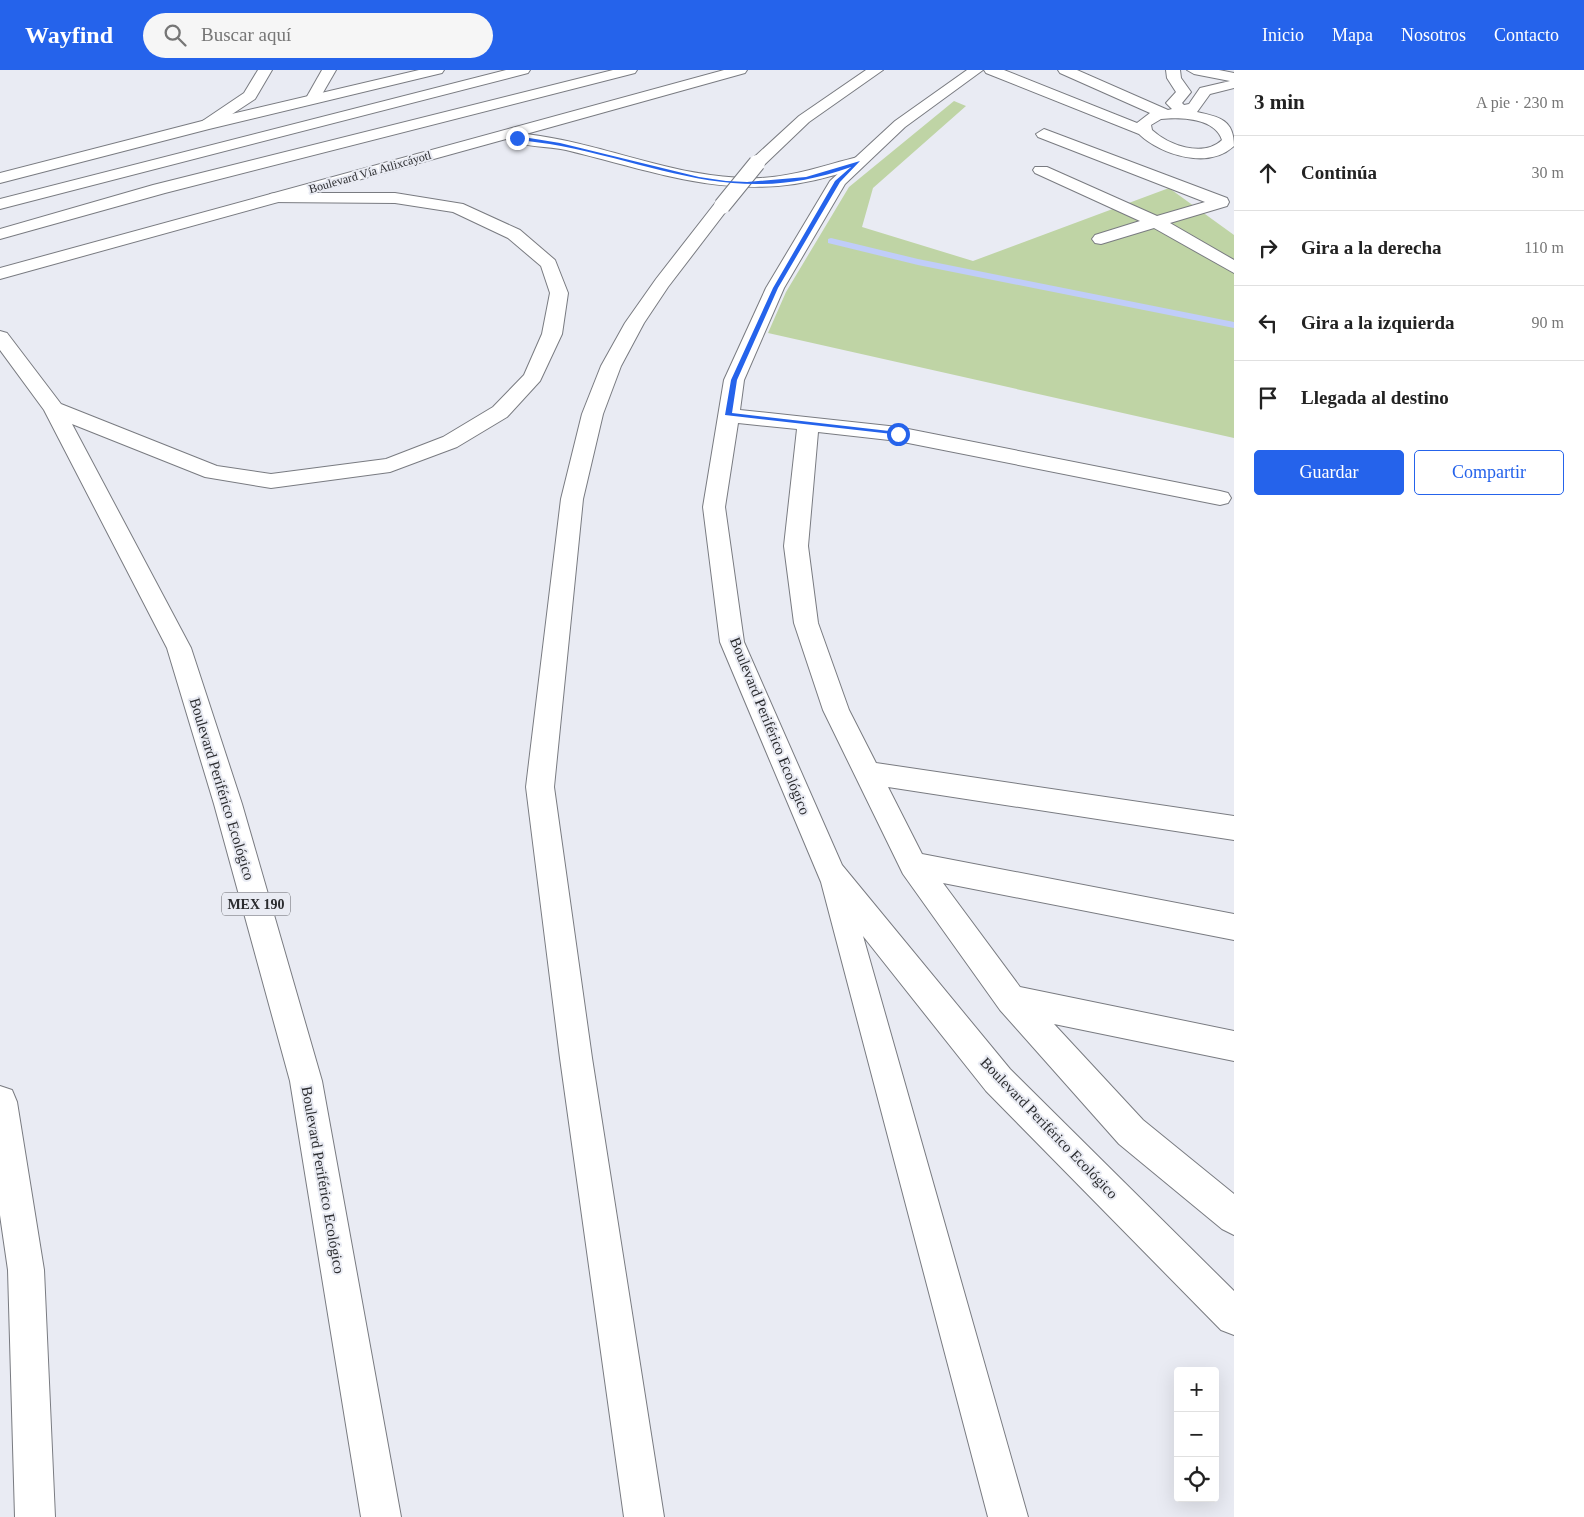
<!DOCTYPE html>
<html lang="es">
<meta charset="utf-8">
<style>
body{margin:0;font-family:Georgia,serif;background:#f6f6f6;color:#222}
.controls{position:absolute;right:15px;bottom:15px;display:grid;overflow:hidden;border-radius:5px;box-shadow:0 5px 20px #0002}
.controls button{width:45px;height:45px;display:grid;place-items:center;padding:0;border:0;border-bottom:1px solid #e0e0e0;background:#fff;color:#222;font:25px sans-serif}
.stop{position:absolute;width:15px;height:15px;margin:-11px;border:4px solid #2563eb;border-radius:50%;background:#fff}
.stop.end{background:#2563eb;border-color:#fff;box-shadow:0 1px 5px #0008}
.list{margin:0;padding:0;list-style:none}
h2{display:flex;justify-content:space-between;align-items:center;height:65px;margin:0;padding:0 20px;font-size:21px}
h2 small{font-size:16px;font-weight:400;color:#767676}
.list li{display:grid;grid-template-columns:32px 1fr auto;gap:15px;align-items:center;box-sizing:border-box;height:75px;padding:0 20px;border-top:1px solid #e0e0e0}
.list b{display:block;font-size:19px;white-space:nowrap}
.list em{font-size:16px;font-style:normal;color:#767676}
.actions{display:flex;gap:10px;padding:15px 20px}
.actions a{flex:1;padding:11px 0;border:1px solid #2563eb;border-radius:5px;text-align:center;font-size:18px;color:#2563eb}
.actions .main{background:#2563eb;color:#fff}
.icon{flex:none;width:28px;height:28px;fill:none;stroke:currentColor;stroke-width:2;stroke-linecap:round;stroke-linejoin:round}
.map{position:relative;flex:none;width:1234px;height:1447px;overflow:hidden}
header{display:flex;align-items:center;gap:30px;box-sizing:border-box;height:70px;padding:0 25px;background:#2563eb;color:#fff}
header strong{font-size:24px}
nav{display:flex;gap:28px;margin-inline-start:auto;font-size:18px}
.search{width:350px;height:45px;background:#f6f6f6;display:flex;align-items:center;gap:12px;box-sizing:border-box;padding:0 18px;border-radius:28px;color:#767676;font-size:19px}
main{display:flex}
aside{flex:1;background:#fff}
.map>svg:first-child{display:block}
.green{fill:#bfd4a5}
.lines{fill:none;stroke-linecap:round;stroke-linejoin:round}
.stream{fill:#c0cdf9;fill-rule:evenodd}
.minor-casing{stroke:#797b81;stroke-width:2}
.major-casing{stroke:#797b81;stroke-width:2}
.highway-casing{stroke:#797b81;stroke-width:2}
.minor{fill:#fff;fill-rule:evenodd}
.major{fill:#fff;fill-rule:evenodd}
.highway{fill:#fff;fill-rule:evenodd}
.highway-bridge-casing{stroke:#797b81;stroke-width:18;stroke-linecap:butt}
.highway-bridge{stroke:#fff;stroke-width:16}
.route{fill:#2563eb}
.labels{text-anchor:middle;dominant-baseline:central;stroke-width:4;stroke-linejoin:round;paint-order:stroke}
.far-street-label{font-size:12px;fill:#2b2c2f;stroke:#e9ebf3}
.shield{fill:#e9ebf3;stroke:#64656a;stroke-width:1}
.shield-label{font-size:14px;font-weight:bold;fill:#2b2c2f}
.street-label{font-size:15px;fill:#2b2c2f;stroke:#e9ebf3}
</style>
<header>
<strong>Wayfind</strong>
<div class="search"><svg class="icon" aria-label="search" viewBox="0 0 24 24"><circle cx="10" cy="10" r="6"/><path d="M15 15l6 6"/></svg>Buscar aquí</div>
<nav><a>Inicio</a><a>Mapa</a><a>Nosotros</a><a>Contacto</a></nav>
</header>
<main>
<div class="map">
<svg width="1234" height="1447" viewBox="0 0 1234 1447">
<rect width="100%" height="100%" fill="#e9ebf3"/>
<path class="green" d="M954 31 966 36 873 118 862 157 973 191 1169 118 1234 165V368L768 263 786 222 849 117Z"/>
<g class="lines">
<path class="stream" d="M831 168 918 189 1234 252V258L918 195 828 173V169Z"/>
<g class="minor-casing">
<g id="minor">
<path d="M322 0H336L317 33H307L305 30Z"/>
<path d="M967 0H983L905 57 845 114 784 218 744 310 740 340 898 357 1220 421 1228 423 1231 428 1228 433 1220 435 898 371 818 362 808 476 818 553 849 640 876 693 1234 746V770L888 717 922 784 1234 844V870L943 813 1020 917 1234 961V991L1054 954 1143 1050 1234 1124V1165L1222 1159 1119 1074 1000 940 903 804 823 640 794 553 784 476 797 359 738 353 725 437 744 572 842 795 1010 999 1234 1221V1265L1221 1260 986 1021 863 866 1028 1447H988L821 812 720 572 703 437 724 310 766 218 830 111 895 51Z"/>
<path d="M984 0H1004L1137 53 1150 43 1060 3 1058 0H1077L1168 40 1172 39 1166 33 1176 22 1167 8 1166 0H1180L1181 8 1191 22 1182 33 1184 35 1189 34 1200 18 1230 11 1194 4 1187 0H1219L1234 3V18L1210 24 1197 42C1220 47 1234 50 1234 76 1209 100 1161 85 1139 64L986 3ZM1161 49C1181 47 1215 48 1222 70 1203 88 1168 75 1152 60L1151 55Z"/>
<path d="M1044 59 1227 128 1229 132 1227 136 1170 153 1234 190V203L1154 158 1101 174 1095 173 1092 169 1095 165 1140 151 1035 103 1033 100 1035 97H1047L1157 146 1205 132 1038 67 1036 64Z"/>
</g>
</g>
<g class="major-casing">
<g id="major">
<path d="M419 0H444L442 3 209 59 0 113V103L206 50Z"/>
<path d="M506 0H530L528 3 0 139V129Z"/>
<path d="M613 0H637L635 3 165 123 0 169V159L153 115Z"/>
<path d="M724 0H747L745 3 526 64C605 73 680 111 761 108 796 106 825 95 858 87L866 92C860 101 841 103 831 106 736 134 657 102 566 80 548 76 521 77 506 69L0 209V198Z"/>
</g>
</g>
<g class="highway-casing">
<g id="highway">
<path d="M258 0H272L255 29 211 58H201L198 55 201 52 244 23Z"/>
<path d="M866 0H883L809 52 763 96H751L749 93 751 90 799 46Z"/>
<path d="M276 123H395L463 134 520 160 555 190 568 223 562 264 540 311 507 347 457 377 390 402 271 418 205 407 72 354 191 578 242 734 322 1011 401 1447H361L290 1011 214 734 167 578 44 340 0 280V261L7 263 61 334 217 396 271 404 386 389 443 367 493 337 524 305 542 264 550 223 541 196 508 168 453 142 395 133 270 132 268 128 270 124Z"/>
<path d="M722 131 728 132 730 136 668 217 644 253 621 296 603 344 583 429 554 717 592 988 664 1447H624L560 988 526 717 561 429 582 344 601 296 625 253 656 209 716 132Z"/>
<path d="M0 1016 12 1020 17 1032 44 1200 55 1447H15L8 1200 0 1145Z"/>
</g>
</g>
<use href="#minor" class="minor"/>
<use href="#major" class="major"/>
<use href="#highway" class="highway"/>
<g class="highway-bridge-casing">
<path id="highway-bridge" d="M722 136 757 93"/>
</g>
<use href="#highway-bridge" class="highway-bridge"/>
</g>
<path class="route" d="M517 66 560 73 699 107 726 111 747 112 806 107 860 91 840 112 778 218 737 310 732 343 898 362 901 365 725 345 731 310 773 218 835 111 851 97C740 137 667 97 561 76 546 73 531 72 516 69Z"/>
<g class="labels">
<g class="far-street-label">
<text transform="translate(370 102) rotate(-16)">Boulevard Vía Atlixcáyotl</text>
</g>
<rect class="shield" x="222" y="822.5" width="68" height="23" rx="4"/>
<g class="shield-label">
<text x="256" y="834">MEX 190</text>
</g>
<g class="street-label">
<text transform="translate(770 656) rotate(68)">Boulevard Periférico Ecológico</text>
<text transform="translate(222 719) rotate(73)">Boulevard Periférico Ecológico</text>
<text transform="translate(1049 1058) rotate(46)">Boulevard Periférico Ecológico</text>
<text transform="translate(323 1110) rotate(80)">Boulevard Periférico Ecológico</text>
</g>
</g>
</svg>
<div class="controls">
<button>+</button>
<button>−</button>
<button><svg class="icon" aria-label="locate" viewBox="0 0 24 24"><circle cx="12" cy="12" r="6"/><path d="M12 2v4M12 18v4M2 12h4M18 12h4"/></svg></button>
</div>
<div class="stop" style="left:898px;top:364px"></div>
<div class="stop end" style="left:517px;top:68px"></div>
</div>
<aside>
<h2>3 min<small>A pie · 230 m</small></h2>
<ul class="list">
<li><svg class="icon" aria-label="ahead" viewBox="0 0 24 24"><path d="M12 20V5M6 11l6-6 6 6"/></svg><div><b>Continúa</b></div><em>30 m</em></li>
<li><svg class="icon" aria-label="right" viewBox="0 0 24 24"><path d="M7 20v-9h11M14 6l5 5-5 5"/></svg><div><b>Gira a la derecha</b></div><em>110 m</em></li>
<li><svg class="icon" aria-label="left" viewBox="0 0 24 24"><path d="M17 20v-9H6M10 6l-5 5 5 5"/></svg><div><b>Gira a la izquierda</b></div><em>90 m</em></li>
<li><svg class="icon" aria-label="arrive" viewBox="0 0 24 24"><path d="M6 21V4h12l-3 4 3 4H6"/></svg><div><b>Llegada al destino</b></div></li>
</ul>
<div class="actions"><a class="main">Guardar</a><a>Compartir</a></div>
</aside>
</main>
